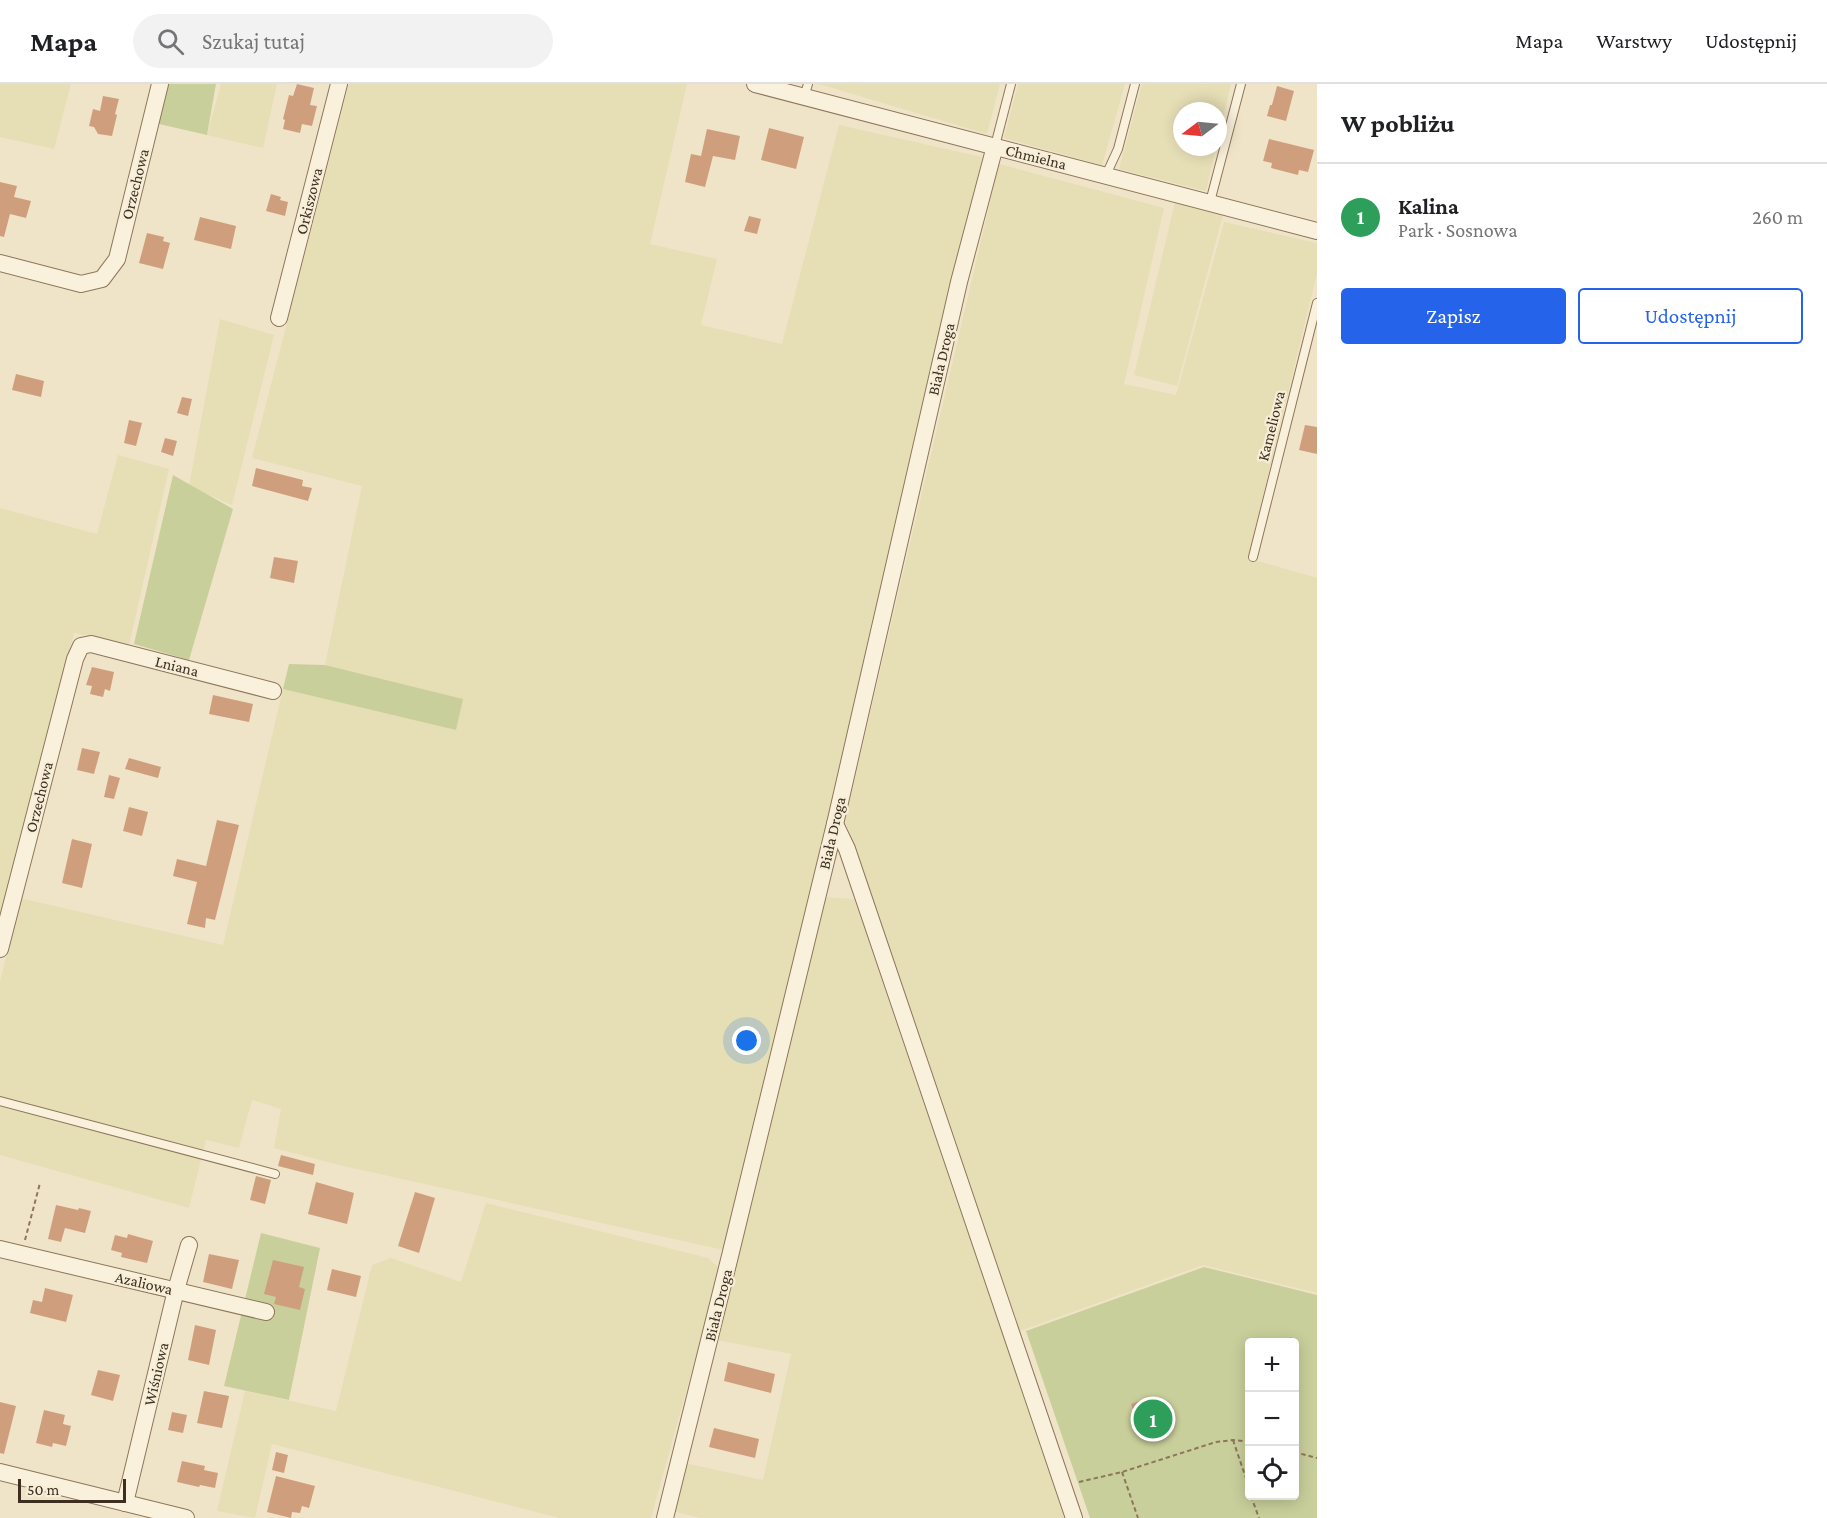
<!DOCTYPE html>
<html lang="pl">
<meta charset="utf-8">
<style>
body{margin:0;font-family:"Crimson Pro",serif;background:#f2f2f2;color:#202124}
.controls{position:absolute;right:18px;bottom:18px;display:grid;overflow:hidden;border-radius:6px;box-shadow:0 3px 15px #0003}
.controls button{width:54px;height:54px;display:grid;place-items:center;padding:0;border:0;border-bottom:2px solid #e0e0e0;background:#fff;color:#202124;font:30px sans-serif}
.compass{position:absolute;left:1173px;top:18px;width:54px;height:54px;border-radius:50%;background:#fff;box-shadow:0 3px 15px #0003;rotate:254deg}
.scale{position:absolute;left:18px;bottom:15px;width:108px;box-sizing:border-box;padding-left:6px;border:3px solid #3d2e20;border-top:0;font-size:16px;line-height:21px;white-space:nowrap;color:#3d2e20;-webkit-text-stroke:4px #f7eed8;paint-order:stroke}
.you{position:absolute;left:747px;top:957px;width:21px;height:21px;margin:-15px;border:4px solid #fff;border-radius:50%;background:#1a73e8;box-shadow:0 0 0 9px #1a73e833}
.badge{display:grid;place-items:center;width:39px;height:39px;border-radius:50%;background:#2563eb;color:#fff;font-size:20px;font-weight:700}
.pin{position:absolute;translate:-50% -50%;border:3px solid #fff;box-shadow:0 2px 6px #0006}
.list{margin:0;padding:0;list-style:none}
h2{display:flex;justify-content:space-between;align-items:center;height:78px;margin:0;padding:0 24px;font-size:26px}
h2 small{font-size:20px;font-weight:400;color:#757577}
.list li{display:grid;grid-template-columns:39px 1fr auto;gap:18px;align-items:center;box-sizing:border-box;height:108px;padding:0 24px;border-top:2px solid #e0e0e0}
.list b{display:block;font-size:22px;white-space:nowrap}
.list p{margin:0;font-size:20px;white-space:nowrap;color:#757577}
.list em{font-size:20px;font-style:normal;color:#757577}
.actions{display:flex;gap:12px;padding:18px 24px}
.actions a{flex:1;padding:14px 0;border:2px solid #2563eb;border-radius:6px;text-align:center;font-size:21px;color:#2563eb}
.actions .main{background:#2563eb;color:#fff}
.icon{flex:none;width:33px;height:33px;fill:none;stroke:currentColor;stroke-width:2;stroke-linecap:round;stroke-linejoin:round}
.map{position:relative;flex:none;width:1317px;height:1434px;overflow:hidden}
header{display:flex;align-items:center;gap:36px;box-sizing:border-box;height:84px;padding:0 30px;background:#fff;border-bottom:2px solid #e0e0e0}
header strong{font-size:28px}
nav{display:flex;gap:33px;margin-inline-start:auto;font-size:21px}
.search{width:420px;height:54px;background:#f2f2f2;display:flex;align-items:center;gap:15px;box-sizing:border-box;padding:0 21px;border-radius:33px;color:#757577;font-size:22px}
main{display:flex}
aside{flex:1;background:#fff}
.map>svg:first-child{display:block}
.farmland{fill:#e6deb5}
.green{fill:#c9cf9b;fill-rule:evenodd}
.building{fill:#cf9f7d}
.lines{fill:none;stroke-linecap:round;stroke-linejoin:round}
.service-casing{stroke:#8d765c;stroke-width:10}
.minor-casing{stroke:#8d765c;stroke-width:18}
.path{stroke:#8d765c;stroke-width:2;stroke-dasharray:4.5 3;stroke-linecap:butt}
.service{stroke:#faf1dc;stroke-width:8}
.minor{stroke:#faf1dc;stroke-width:16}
.labels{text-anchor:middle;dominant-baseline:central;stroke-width:4.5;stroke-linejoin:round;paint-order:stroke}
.street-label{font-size:16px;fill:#3d2e20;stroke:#f7eed8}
</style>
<header>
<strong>Mapa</strong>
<div class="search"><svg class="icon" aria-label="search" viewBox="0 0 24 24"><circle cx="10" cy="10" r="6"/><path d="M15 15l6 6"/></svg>Szukaj tutaj</div>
<nav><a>Mapa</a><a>Warstwy</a><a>Udostępnij</a></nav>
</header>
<main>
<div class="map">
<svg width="1317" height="1434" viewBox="0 0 1317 1434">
<rect width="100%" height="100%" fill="#f0e4c8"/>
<g class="farmland">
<path d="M0 0H71L54 65 0 53Z"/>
<path d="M221 0H277L263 64 207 51Z"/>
<path d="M349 0H687L650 160 717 175 701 241 782 260 839 41 982 73 828 735 724 1166 343 1082 274 1064 281 1025 252 1016 239 1064 206 1056 189 1124 0 1071V898L20 814 223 861 283 605 456 646 462 615 325 581 362 402 252 374Z"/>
<path d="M819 0H1000L987 50Z"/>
<path d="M1018 0H1125L1102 81 1004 54Z"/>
<path d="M1142 0H1231L1218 56V27H1182V63H1216L1206 107 1119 85Z"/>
<path d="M999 80 1164 124 1124 300 1176 311 1224 138 1317 159V189L1248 474 1317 494V1209L1203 1181 1020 1247 845 737Z"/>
<path d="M1175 118 1223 131 1177 302 1134 291Z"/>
<path d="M220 235 274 251 232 421 189 402Z"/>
<path d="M118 371 169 385 129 561 74 549 0 843V424L97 450Z"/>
<path d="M824 813 854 815 1066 1434H701L672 1427 684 1379 763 1396 791 1270 716 1256 752 1120Z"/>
<path d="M486 1119 708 1174 720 1185 651 1434H559L272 1360 255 1434 217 1427 245 1307 336 1327 372 1181 391 1174 461 1198Z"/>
</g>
<g class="green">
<path d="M168 0H216L207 51 159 40Z"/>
<path d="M173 391 233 425 189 576 134 560Z"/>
<path d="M289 580 325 581 463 615 456 646 283 605Z"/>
<path d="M261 1149 320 1164 289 1316 224 1302Z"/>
<path d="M1204 1183 1317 1211V1434H1090L1026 1247ZM1250 1258H1294V1412H1250Z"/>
</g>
<g class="building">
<path d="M297 0 314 4 310 21 317 22 312 42 302 40 300 49 283 45 285 36 283 35 289 11 293 12Z"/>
<path d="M1277 2 1294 7 1286 37 1267 32 1270 21H1272Z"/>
<path d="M103 12 119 15 115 30 117 31 112 52 98 50 94 43 89 42 93 25 100 27Z"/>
<path d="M769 44 804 53 796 85 761 76Z"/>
<path d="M707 45 740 52 735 76 713 72 705 103 685 98 691 70 701 72Z"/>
<path d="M1269 55 1314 66 1308 88 1299 86 1298 91 1271 84 1272 79 1263 77Z"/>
<path d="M0 98 17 102 14 113 31 117 26 134 10 130 4 153 0 152Z"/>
<path d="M271 110 281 113 280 116 288 118 285 132 266 127Z"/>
<path d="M749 132 761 135 757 150 744 147Z"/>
<path d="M200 133 236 142 231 165 194 156Z"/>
<path d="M147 149 164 153 163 157 170 159 163 185 139 179Z"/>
<path d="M16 290 44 297 41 313 12 306Z"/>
<path d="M182 313 192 315 188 332 177 329Z"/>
<path d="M129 336 142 339 136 362 124 359Z"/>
<path d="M1305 341 1317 343V370L1299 366Z"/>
<path d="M165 354 177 357 173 372 161 368Z"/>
<path d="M256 384 303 396 302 402 312 404 308 417 252 402Z"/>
<path d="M274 473 298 477 294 499 270 494Z"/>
<path d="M92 583 114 588 110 607 105 605 103 613 90 610 92 602 86 601Z"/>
<path d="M213 611 253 620 249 638 209 630Z"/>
<path d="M82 664 100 668 94 690 77 686Z"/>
<path d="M129 674 161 683 158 694 125 685Z"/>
<path d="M109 691 120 694 114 715 104 713Z"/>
<path d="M129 723 148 728 142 752 123 747Z"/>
<path d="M217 736 239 741 215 836 206 834 205 844 187 840 197 798 173 792 177 775 206 782Z"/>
<path d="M72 755 92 760 82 804 62 799Z"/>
<path d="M281 1071 315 1080 313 1091 278 1082Z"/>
<path d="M256 1092 271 1096 265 1120 250 1116Z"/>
<path d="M316 1098 354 1109 347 1140 308 1130Z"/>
<path d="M415 1108 435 1114 419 1169 398 1162Z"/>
<path d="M56 1121 78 1126 79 1124 91 1127 85 1149 65 1144 61 1158 48 1155Z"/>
<path d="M128 1150 153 1157 147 1179 121 1173 122 1169 111 1166 115 1151 127 1154Z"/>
<path d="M209 1170 239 1176 232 1205 203 1198Z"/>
<path d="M273 1176 304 1183 299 1203 305 1205 300 1226 274 1220 276 1213 264 1210Z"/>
<path d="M332 1185 361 1192 356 1213 327 1206Z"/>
<path d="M45 1204 73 1211 66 1238 30 1229 33 1216 42 1218Z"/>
<path d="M195 1241 216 1246 209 1281 188 1276Z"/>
<path d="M728 1278 775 1290 771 1309 724 1297Z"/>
<path d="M98 1286 120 1291 113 1317 91 1311Z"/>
<path d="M204 1307 229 1312 222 1344 197 1339Z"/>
<path d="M1148 1314 1153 1332 1137 1337 1131 1320Z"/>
<path d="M0 1318 16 1322 4 1370 0 1369Z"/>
<path d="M44 1326 65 1331 63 1340 71 1342 66 1362 53 1359 52 1363 36 1359Z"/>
<path d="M172 1328 187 1331 183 1349 168 1346Z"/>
<path d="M714 1344 759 1355 755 1374 709 1363Z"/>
<path d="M276 1368 288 1371 284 1389 272 1386Z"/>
<path d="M182 1377 205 1382 204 1386 218 1389 215 1404 200 1401 199 1403 177 1398Z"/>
<path d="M276 1392 315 1402 309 1424 302 1422 300 1429 292 1428 291 1434 267 1428Z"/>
</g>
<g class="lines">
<g class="service-casing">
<g id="service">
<path d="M804 13 808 0"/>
<path d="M995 62 1011 0"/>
<path d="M1106 91 1118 65 1135 0"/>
<path d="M1210 118 1241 0"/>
<path d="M1253 473 1317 219"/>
<path d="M0 1017 275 1090"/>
</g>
</g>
<g class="minor-casing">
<g id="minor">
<path d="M755 0 1317 147"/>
<path d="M0 179 81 200 102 195 117 175 160 0"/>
<path d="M279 234 339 0"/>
<path d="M835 740 847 765 1074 1434"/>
<path d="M0 865 75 575 81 562 91 560 273 607"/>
<path d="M0 1165 266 1228"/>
<path d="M0 1388 186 1434"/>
<path d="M125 1419 176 1206 189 1161"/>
<path d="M665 1434 730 1172 835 740 959 198 995 62"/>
</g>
</g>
<g class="path">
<path d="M25 1156 40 1099"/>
<path d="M1290 1258 1292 1251"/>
<path d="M1233 1356 1250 1406"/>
<path d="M1294 1368 1317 1374"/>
<path d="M1122 1388 1138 1434"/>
<path d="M1079 1398 1122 1388 1216 1358 1233 1356 1250 1358"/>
<path d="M1251 1412 1259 1434"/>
</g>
<use href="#service" class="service"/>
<use href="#minor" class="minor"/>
</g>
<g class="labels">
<g class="street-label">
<text transform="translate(1036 73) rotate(14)">Chmielna</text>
<text transform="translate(135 100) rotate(-76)">Orzechowa</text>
<text transform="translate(309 117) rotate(-76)">Orkiszowa</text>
<text transform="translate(941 275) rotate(-77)">Biała Droga</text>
<text transform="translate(1271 342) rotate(-76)">Kameliowa</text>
<text transform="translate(177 582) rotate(14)">Lniana</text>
<text transform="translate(39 713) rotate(-76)">Orzechowa</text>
<text transform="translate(832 749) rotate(-77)">Biała Droga</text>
<text transform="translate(144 1199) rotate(13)">Azaliowa</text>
<text transform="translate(718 1221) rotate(-76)">Biała Droga</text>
<text transform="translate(156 1290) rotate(-77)">Wiśniowa</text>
</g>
</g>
</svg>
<div class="controls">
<button>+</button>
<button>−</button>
<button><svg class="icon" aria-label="locate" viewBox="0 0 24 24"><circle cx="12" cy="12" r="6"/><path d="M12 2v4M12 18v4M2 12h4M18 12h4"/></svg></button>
</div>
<svg class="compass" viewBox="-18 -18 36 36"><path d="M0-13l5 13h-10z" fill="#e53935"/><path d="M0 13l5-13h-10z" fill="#757577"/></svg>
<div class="scale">50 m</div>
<div class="you"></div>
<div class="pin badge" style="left:1153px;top:1335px;background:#2e9e5b">1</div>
</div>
<aside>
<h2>W pobliżu<small></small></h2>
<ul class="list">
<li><span class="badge" style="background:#2e9e5b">1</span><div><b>Kalina</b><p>Park · Sosnowa</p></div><em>260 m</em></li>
</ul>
<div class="actions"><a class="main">Zapisz</a><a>Udostępnij</a></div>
</aside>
</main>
